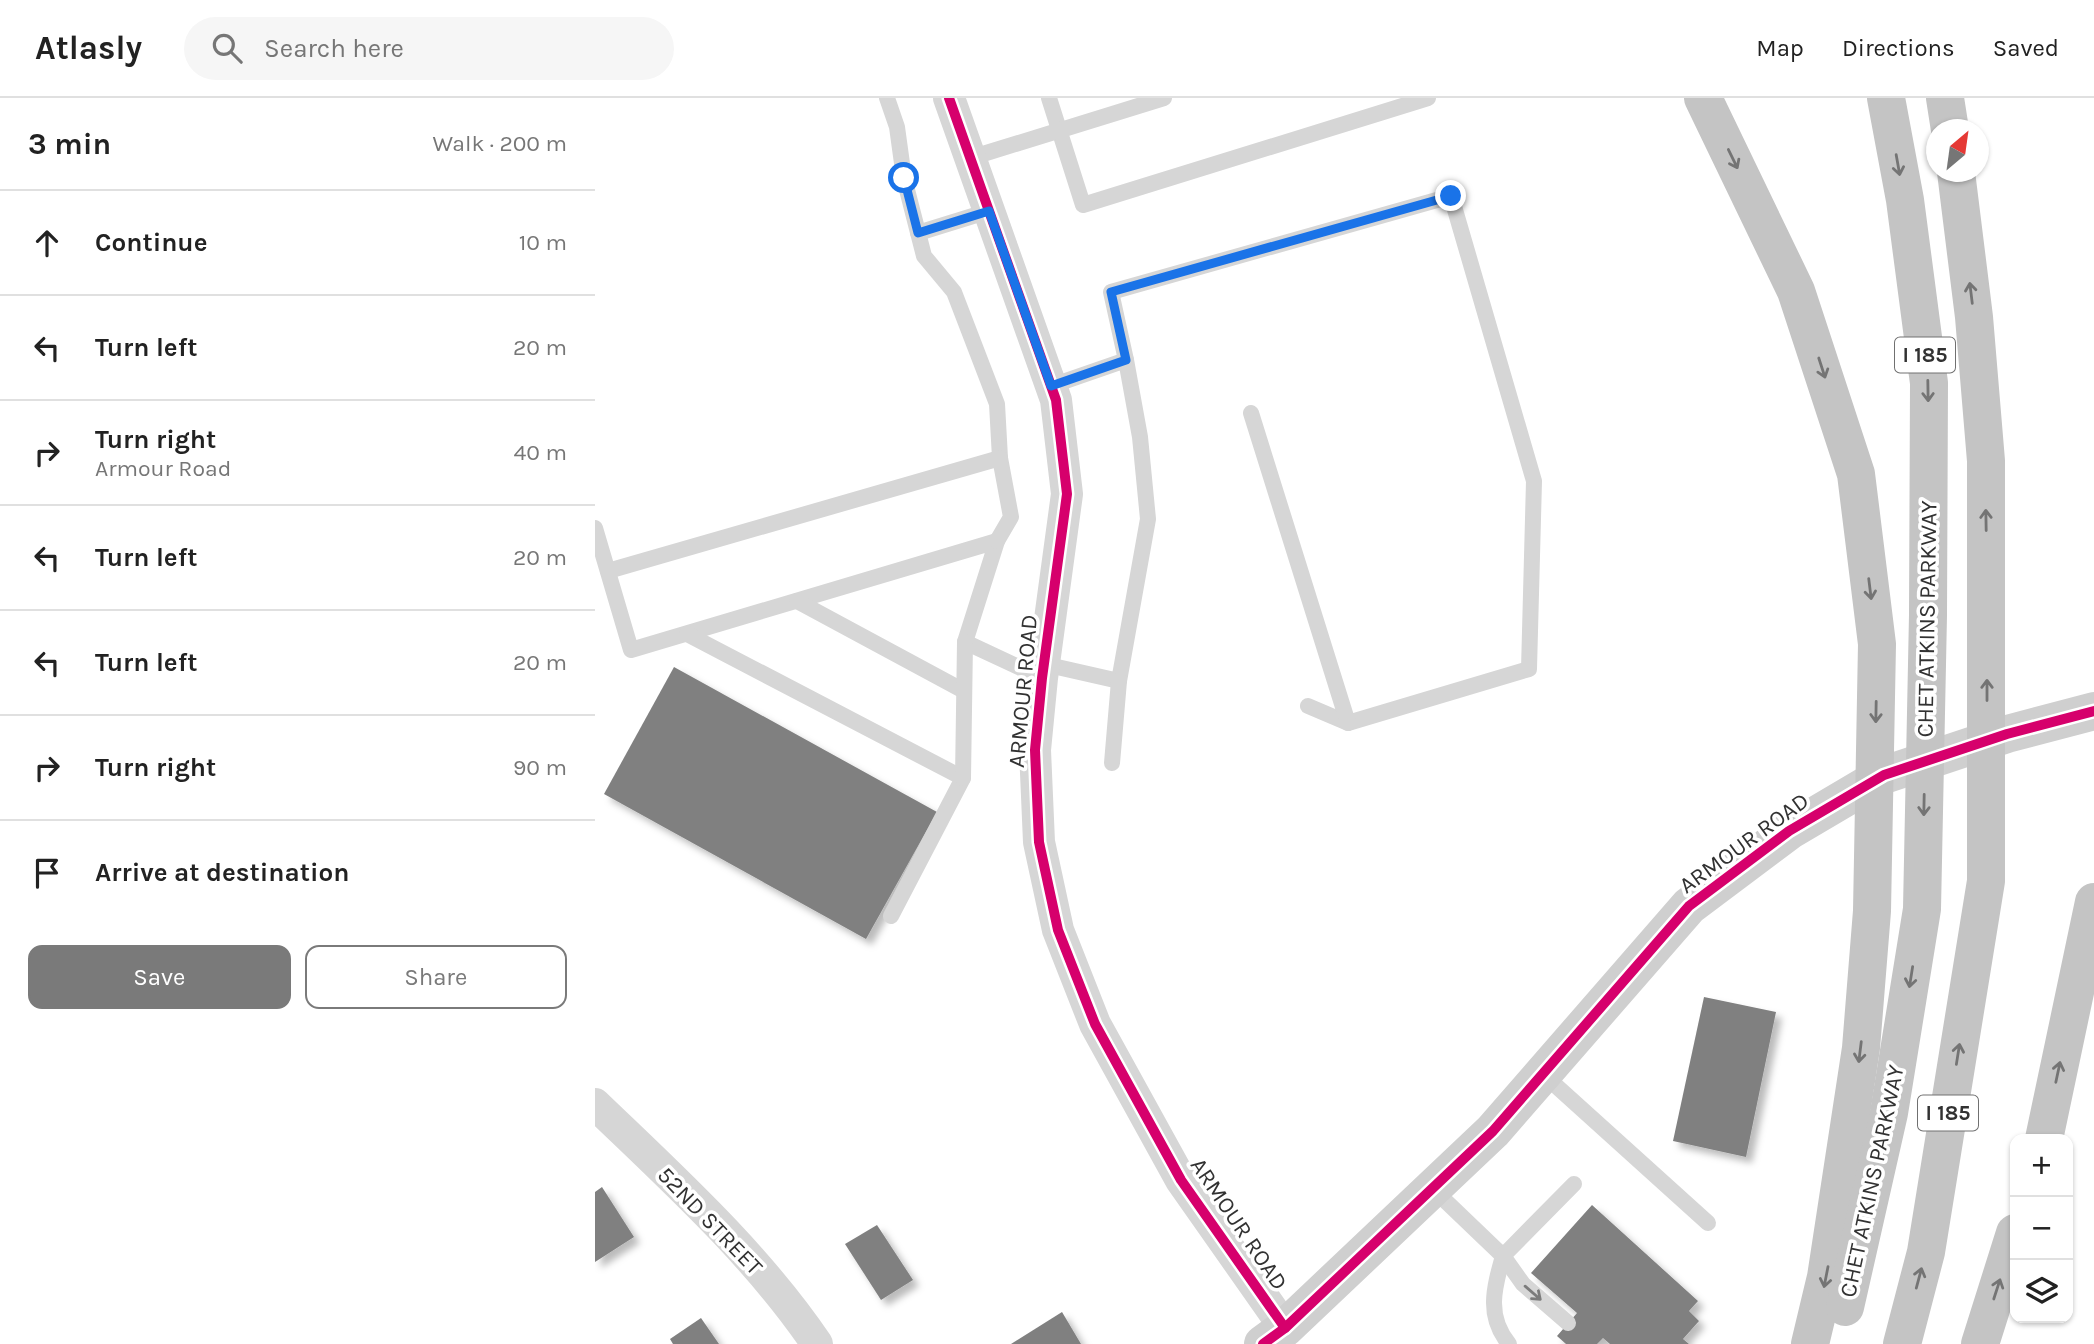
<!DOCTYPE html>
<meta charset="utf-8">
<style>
body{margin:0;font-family:Karla,sans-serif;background:#f6f6f6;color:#222}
.controls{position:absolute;right:21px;bottom:21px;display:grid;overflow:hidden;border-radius:14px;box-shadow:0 2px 5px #0004}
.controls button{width:63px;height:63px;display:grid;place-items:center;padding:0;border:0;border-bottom:2px solid #e0e0e0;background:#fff;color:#222;font:35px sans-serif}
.compass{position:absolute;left:1331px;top:21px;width:63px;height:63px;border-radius:50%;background:#fff;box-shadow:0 2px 5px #0004;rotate:29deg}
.stop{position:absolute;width:21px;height:21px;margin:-16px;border:5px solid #1a73e8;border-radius:50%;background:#fff}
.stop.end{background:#1a73e8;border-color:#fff;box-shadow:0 2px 7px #0008}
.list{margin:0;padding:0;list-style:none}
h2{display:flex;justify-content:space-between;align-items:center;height:91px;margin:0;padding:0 28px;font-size:30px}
h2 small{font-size:23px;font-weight:400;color:#767676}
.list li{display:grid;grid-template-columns:46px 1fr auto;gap:21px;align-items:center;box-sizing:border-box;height:105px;padding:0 28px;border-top:2px solid #e0e0e0}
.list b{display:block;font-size:26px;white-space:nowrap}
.list p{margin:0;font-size:23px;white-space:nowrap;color:#767676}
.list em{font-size:23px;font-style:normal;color:#767676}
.actions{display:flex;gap:14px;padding:21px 28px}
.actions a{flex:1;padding:16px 0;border:2px solid #7a7a7a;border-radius:14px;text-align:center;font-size:24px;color:#7a7a7a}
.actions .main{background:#7a7a7a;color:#fff}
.icon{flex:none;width:38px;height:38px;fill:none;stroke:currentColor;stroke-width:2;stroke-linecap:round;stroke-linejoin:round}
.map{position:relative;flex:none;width:1499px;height:1246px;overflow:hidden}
header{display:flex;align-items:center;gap:42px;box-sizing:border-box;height:98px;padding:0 35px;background:#fff;border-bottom:2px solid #e0e0e0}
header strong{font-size:33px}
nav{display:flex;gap:38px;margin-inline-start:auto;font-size:24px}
.search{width:490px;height:63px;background:#f6f6f6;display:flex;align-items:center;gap:18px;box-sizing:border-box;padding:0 24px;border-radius:38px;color:#767676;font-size:26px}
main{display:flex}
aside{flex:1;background:#fff}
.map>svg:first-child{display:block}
.building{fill:#808080;filter:url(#shadow)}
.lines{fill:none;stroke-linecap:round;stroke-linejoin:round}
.lane{stroke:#d6d6d6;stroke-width:16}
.street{stroke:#d6d6d6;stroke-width:32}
.secondary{stroke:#cfcfcf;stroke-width:38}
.highway{stroke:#c4c4c4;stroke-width:38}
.cycleway-casing{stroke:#fff;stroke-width:15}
.cycleway{stroke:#d6006c;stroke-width:10}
.oneway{stroke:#747474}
.oneway2{stroke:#7c7c7c}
.route{stroke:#1a73e8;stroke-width:9}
.labels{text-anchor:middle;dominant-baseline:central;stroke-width:7;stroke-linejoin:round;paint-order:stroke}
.shield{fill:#fff;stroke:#707070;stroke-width:2}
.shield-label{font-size:21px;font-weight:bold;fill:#323232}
.street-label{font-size:23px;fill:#323232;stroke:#fff}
</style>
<header>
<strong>Atlasly</strong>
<div class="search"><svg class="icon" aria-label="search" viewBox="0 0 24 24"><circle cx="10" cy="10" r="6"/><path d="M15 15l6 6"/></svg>Search here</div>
<nav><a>Map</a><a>Directions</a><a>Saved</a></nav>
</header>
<main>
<aside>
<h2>3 min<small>Walk · 200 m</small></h2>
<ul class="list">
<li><svg class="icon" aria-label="ahead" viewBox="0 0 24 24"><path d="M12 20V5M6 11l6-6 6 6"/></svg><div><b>Continue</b></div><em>10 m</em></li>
<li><svg class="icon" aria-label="left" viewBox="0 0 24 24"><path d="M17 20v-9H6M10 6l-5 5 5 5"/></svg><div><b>Turn left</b></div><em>20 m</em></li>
<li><svg class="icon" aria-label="right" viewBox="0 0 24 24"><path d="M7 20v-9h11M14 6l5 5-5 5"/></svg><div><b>Turn right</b><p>Armour Road</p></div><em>40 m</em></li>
<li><svg class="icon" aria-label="left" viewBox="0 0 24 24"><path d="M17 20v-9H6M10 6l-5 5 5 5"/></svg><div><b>Turn left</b></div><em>20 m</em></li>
<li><svg class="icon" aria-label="left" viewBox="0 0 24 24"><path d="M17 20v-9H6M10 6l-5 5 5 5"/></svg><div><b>Turn left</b></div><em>20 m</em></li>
<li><svg class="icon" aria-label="right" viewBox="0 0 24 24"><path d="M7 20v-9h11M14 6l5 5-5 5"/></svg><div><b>Turn right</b></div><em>90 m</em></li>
<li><svg class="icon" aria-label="arrive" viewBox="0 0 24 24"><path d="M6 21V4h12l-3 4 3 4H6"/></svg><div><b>Arrive at destination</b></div></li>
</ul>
<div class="actions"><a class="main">Save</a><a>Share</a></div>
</aside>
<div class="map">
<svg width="1499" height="1246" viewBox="0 0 1499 1246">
<defs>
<filter id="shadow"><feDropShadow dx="6" dy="6" stdDeviation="3.5" flood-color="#0004"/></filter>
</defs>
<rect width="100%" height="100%" fill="#fff"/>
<g class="building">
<path d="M79 569 342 714 271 841 9 696Z"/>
<path d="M1109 899 1181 914 1151 1059 1078 1043Z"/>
<path d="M7 1089 39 1139 0 1164V1094Z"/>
<path d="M997 1107 1103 1203 1094 1213 1104 1223 1088 1241 1094 1246H1015L1008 1240 1002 1246H971L962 1238 982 1215 936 1175Z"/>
<path d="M282 1127 318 1182 286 1202 250 1146Z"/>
<path d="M467 1214 486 1246H416Z"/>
<path d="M106 1220 124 1246H78L75 1241Z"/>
</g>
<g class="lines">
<g class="lane">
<path d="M292 0 302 29 309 80 329 158 359 194 402 306 405 360"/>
<path d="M454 0 488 107 833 0"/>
<path d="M375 60 569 0"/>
<path d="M323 135 394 113"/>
<path d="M531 262 516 194 856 98 939 383 934 571 753 625 713 608"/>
<path d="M656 315 753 625"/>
<path d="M0 430 36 552 402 443 370 544 447 580"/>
<path d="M13 473 405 360 416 419 402 443"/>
<path d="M202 503 369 593"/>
<path d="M92 536 368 680 296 818"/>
<path d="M449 566 524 583 553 421 545 339 531 262 456 288"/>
<path d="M517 665 524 583"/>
<path d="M368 680 370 544"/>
<path d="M948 976 1113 1125"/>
<path d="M837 1090 908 1158C899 1190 891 1218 914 1246"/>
<path d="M973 1225 928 1186 908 1158 979 1086"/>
</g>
<g class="street">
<path d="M354 0 461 302 472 396 447 580 440 652 444 744 463 832 500 926 586 1082 690 1230"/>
<path d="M0 1006C78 1081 161 1156 222 1246"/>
</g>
<path class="secondary" d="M668 1246 690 1230 898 1033 1094 808 1194 733 1289 677 1412 636 1499 613"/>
<g class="highway">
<path d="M1108 0 1201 193 1261 376 1282 546 1277 813 1266 950 1231 1179 1215 1246"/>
<path d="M1350 0 1355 32"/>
<path d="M1449 1041 1499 804"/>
<path d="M1250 1209 1294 1015 1327 811 1333 517 1334 285 1310 102 1291 0"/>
<path d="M1307 1246 1331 1154 1391 783V363L1379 219 1361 74"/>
<path d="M1385 1246 1420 1135"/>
</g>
<g class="cycleway-casing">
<g id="cycleway">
<path d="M354 0 461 302 472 396 447 580 440 652 444 744 463 832 500 926 586 1082 690 1230"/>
<path d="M668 1246 690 1230 898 1033 1094 808 1194 733 1289 677 1412 636 1499 613"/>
</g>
</g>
<use href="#cycleway" class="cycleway"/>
</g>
<defs><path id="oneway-shaft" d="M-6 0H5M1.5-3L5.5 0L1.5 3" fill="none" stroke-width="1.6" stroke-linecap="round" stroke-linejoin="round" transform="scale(1.75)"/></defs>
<g class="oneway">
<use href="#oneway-shaft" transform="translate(1138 61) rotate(64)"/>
<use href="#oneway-shaft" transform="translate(1303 67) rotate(80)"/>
<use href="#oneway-shaft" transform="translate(1376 195) rotate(-97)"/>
<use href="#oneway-shaft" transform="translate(1227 270) rotate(72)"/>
<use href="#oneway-shaft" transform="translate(1333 293) rotate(89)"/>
<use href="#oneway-shaft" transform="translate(1391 422) rotate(-91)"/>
<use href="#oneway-shaft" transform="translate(1275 491) rotate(83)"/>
<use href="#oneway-shaft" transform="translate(1392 592) rotate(-90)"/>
<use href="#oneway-shaft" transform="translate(1281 614) rotate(91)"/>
<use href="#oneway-shaft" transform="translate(1329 707) rotate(91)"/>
<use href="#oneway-shaft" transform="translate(1316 879) rotate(99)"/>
<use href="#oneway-shaft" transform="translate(1265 954) rotate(97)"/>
<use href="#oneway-shaft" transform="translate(1363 956) rotate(-81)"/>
<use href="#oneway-shaft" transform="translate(1463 974) rotate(-78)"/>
<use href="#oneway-shaft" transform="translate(1231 1179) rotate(101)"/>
<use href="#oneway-shaft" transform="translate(1324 1180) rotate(-75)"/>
<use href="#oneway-shaft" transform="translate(1402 1191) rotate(-72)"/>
</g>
<use class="oneway2" href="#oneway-shaft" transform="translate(938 1195) rotate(41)"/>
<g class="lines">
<path class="route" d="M309 80 323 135 394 113 456 288 531 262 516 194 856 98"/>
</g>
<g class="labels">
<g class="shield">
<rect x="1300" y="239.5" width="60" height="35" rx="5"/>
<rect x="1323" y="997.5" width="60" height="35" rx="5"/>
</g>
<g class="shield-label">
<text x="1330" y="257">I 185</text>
<text x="1353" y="1015">I 185</text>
</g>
<g class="street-label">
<text transform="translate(1332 521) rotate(-89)">CHET ATKINS PARKWAY</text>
<text transform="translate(428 593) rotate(-85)">ARMOUR ROAD</text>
<text transform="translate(1149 745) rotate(-36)">ARMOUR ROAD</text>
<text transform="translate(1277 1083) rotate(-78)">CHET ATKINS PARKWAY</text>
<text transform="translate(115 1123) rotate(46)">52ND STREET</text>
<text transform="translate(644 1126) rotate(56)">ARMOUR ROAD</text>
</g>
</g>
</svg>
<div class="controls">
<button>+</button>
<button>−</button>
<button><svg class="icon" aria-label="layers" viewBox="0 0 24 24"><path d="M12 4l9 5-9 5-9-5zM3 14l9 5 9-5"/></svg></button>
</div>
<svg class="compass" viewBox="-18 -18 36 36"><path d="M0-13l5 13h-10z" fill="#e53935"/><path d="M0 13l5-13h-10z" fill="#767676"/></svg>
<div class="stop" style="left:309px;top:80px"></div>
<div class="stop end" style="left:856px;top:98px"></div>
</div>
</main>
